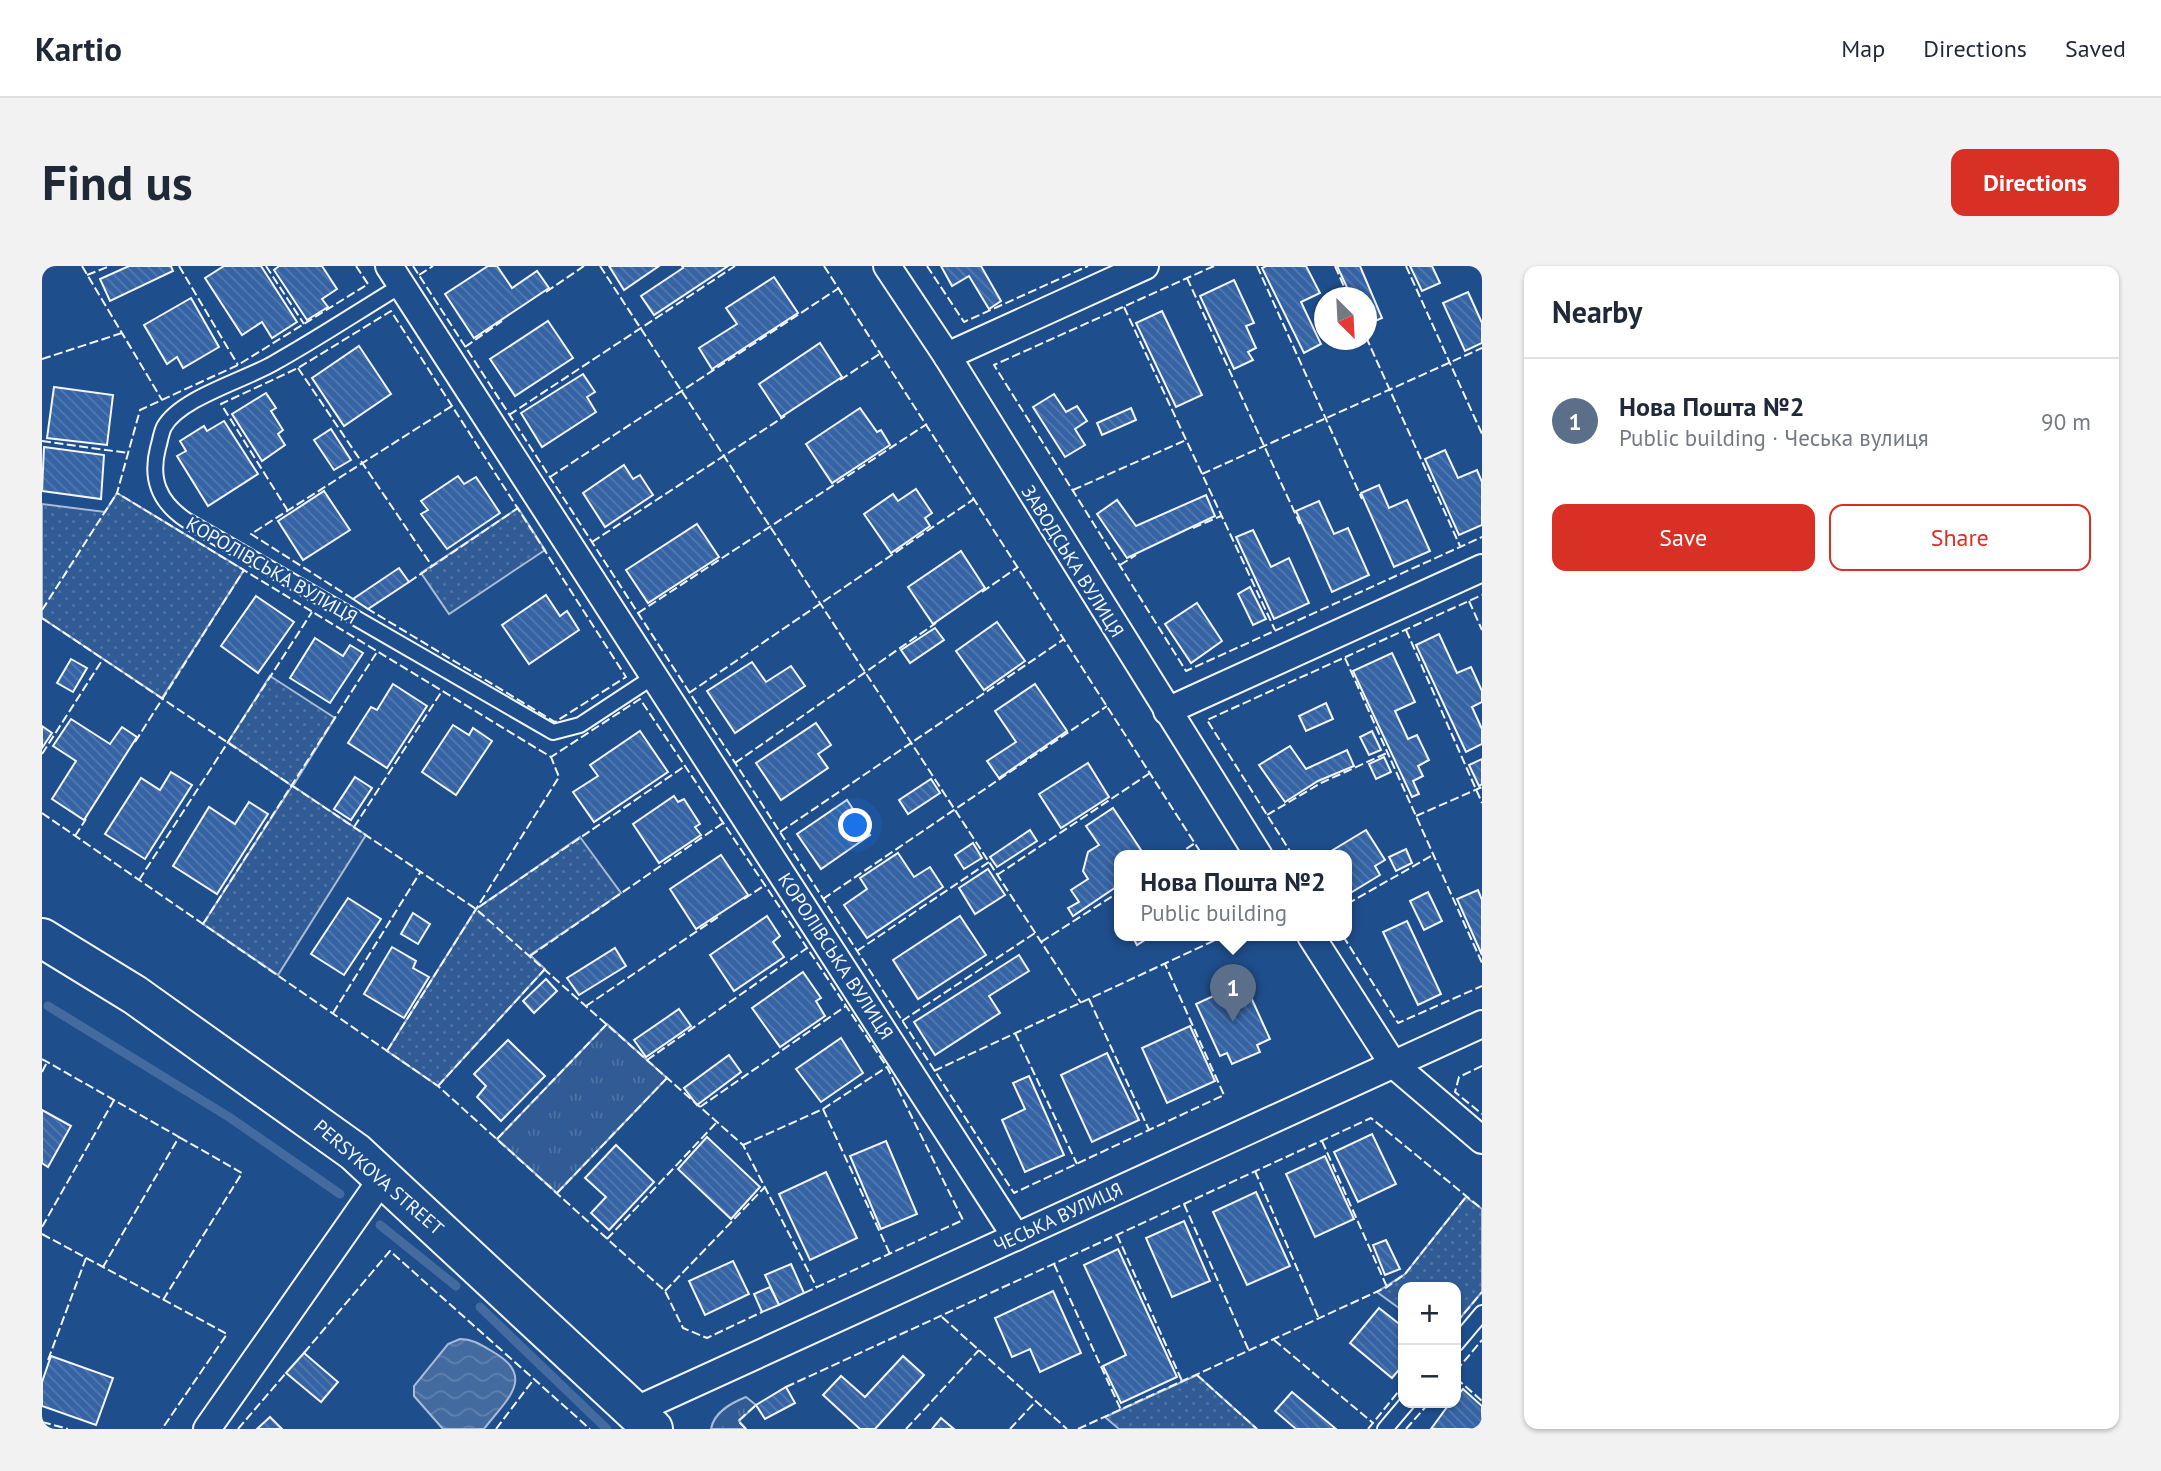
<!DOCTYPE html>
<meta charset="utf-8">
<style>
body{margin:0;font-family:"PT Sans",sans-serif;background:#f2f2f3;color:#1f2937}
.controls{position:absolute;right:21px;bottom:21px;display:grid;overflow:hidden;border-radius:14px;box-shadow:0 2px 5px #0004}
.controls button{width:63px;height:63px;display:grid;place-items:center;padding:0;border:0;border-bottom:2px solid #e0e1e3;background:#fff;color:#1f2937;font:35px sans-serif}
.compass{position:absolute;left:1272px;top:21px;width:63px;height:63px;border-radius:50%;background:#fff;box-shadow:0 2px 5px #0004;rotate:156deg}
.you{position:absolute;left:814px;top:560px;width:24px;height:24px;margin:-18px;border:5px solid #fff;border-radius:50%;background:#1a73e8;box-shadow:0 0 0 10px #1a73e833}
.badge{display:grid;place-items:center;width:46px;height:46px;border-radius:50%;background:#d93025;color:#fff;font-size:23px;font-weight:700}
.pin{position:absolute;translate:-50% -58px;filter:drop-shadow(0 2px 4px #0008)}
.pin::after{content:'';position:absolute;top:37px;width:24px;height:21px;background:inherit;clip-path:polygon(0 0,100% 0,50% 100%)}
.popup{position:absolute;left:1072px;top:584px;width:238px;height:91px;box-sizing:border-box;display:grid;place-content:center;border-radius:14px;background:#fff;filter:drop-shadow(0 2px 5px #0005);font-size:23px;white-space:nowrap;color:#747a83}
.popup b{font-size:26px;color:#1f2937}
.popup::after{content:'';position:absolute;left:50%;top:100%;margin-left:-14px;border:14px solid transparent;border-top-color:#fff}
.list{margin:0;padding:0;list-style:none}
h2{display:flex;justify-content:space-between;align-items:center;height:91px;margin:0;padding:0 28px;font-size:30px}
h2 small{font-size:23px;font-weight:400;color:#747a83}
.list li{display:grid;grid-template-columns:46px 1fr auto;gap:21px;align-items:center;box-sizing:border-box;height:126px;padding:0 28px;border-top:2px solid #e0e1e3}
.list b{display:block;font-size:26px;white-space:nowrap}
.list p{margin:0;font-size:23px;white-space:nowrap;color:#747a83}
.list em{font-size:23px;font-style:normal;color:#747a83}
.actions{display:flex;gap:14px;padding:21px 28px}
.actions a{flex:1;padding:16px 0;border:2px solid #d93025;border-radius:14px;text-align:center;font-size:24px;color:#d93025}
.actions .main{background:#d93025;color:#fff}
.map{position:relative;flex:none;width:1440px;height:1163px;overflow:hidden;border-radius:14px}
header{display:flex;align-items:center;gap:42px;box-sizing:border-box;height:98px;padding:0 35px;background:#fff;border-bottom:2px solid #e0e1e3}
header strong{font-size:33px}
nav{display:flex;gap:38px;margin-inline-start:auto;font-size:24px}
.intro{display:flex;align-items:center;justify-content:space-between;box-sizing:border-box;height:168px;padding:0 42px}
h1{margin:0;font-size:49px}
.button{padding:18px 32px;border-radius:14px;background:#d93025;color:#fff;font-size:24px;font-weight:700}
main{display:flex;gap:42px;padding:0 42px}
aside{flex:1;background:#fff;border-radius:14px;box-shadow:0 2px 5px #0004}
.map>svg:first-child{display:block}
.grass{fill:url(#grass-tufts);stroke:#a8bbd7;stroke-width:2}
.garden{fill:url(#garden-dots);stroke:#a8bbd7;stroke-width:2}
.water{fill:url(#water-waves);stroke:#a8bbd7;stroke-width:2}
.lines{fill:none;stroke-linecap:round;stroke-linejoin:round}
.stream{stroke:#446ba0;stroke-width:9}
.building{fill:url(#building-back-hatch);stroke:#f2f6ff;stroke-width:2}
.service-casing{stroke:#f2f6ff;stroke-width:18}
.minor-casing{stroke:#f2f6ff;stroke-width:30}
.secondary-casing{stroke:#f2f6ff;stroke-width:42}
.service{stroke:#1f4e8c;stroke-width:14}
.minor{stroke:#1f4e8c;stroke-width:26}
.secondary{stroke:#1f4e8c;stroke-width:38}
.fence{stroke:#f2f6ff;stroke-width:2;stroke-dasharray:9 3.5;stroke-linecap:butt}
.labels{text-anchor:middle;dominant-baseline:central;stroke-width:5;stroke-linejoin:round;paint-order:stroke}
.street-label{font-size:19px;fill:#f2f6ff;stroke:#1f4e8c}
</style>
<header>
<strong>Kartio</strong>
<nav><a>Map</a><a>Directions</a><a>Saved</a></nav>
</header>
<div class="intro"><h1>Find us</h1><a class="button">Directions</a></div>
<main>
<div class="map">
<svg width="1440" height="1163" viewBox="0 0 1440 1163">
<defs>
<pattern id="grass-tufts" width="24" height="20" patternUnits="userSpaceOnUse" patternTransform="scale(1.75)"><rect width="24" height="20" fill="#305b95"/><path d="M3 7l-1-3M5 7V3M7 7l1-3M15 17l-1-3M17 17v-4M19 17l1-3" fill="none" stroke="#4e73a5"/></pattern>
<pattern id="garden-dots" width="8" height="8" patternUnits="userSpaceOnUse" patternTransform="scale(1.75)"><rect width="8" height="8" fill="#305b95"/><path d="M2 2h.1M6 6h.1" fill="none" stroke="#4e73a5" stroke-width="1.8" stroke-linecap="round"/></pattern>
<pattern id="water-waves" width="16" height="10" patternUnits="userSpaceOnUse" patternTransform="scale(1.75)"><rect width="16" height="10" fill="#446ba0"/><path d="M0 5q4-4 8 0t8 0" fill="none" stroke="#5f81ae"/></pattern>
<pattern id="building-back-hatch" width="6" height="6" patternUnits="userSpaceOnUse" patternTransform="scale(1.75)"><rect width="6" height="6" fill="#3563a3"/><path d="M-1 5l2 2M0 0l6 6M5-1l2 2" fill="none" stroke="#537ab1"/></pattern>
</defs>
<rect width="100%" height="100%" fill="#1f4e8c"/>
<g class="grass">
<path d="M565 758 625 812 515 927 455 873Z"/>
<path d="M704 1131 714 1139 697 1155 704 1163H669C672 1146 689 1137 704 1131Z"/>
</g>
<g class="garden">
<path d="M75 227 202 304 120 432 0 352V238L63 246Z"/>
<path d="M476 242 503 284 407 348 379 307Z"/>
<path d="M228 410 293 452 251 520 324 569 236 709 161 658 250 520 186 476Z"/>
<path d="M538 571 579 627 488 689 503 703 396 820 345 785 434 643Z"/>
<path d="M1424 931 1440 943V1026L1414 1057V1021H1361V1045L1335 1026 1363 1008Z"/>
<path d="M1155 1109 1215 1163H1077L1063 1151Z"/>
</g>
<path class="water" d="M418 1073C432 1073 441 1080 453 1087 495 1112 462 1136 442 1163H401L372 1130V1120L406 1078Z"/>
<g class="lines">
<g class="stream">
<path d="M6 740 187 851 298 928"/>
<path d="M338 959 414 1020"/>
<path d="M438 1041 565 1163"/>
</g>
</g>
<g class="building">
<path d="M87 0H129L131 5 68 35 58 13Z"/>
<path d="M182 0H219L255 56 230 72 220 56 200 69 163 12Z"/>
<path d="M237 0H280L295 23 280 33 286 41 265 54 232 4Z"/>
<path d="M446 0H455L470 22 495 5 507 22 432 72 403 28Z"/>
<path d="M567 0H617L582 24Z"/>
<path d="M640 0H686L612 49 599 30 641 2Z"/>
<path d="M899 0H939L959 35 947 43 927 10 910 20Z"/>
<path d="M1224 0H1264L1278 27 1259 36 1279 78 1262 87 1220 2Z"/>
<path d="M1295 0H1318L1340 52 1324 59V32H1310Z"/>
<path d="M1368 0H1390L1398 17 1380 25Z"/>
<path d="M732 11 756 47 670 103 657 82 695 58 684 42Z"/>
<path d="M1192 14 1212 57 1204 60 1214 82 1206 86 1211 94 1192 103 1158 30Z"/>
<path d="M1426 26 1440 57V77L1423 85 1401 37Z"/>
<path d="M149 32 177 81 141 102 135 91 125 98 102 59Z"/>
<path d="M1120 45 1160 129 1134 141 1094 57Z"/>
<path d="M506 55 531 92 473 130 448 93Z"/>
<path d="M778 77 800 111 739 151 717 118Z"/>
<path d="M317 80 349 128 302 160 270 112Z"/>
<path d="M541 108 553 126 545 131 554 146 500 181 479 147Z"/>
<path d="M12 121 71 129 65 179 5 172Z"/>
<path d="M224 127 234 142 229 145 241 164 236 168 243 179 220 195 190 148Z"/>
<path d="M1012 128 1024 146 1035 140 1045 155 1033 163 1043 179 1023 191 991 141Z"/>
<path d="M818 142 835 166 839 164 848 179 790 217 764 178Z"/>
<path d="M1089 142 1094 154 1060 169 1055 157Z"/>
<path d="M182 155 216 208 166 240 135 190 144 185 138 175 162 160 165 165Z"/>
<path d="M289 163 309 194 292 204 272 174Z"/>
<path d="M2 181 62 189 59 233 0 225Z"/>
<path d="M1403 184 1416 212 1435 204 1440 216V259L1417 269 1383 193Z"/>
<path d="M582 199 591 213 598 209 611 229 563 261 541 227Z"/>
<path d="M416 210 422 218 434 211 458 247 405 283 379 248 386 244 379 235Z"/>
<path d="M1337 219 1347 242 1365 234 1388 285 1352 301 1319 227Z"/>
<path d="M874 223 890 247 883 252 888 260 849 287 822 248 851 228 856 235Z"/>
<path d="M282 225 308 264 261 294 236 255Z"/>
<path d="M1164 229 1173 250 1085 292 1055 248 1075 234 1094 260Z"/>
<path d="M1277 235 1292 268 1306 262 1327 309 1290 326 1254 245Z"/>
<path d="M655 258 677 291 606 337 584 304Z"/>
<path d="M1211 264 1229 301 1247 292 1267 337 1232 353 1194 271Z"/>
<path d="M919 285 943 322 891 358 866 321Z"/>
<path d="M357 302 367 316 326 343 311 333Z"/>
<path d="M1208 321 1224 353 1211 359 1196 328Z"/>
<path d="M504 329 518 350 525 345 537 364 487 398 460 359Z"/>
<path d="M214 330 252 356 216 407 179 380Z"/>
<path d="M1155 337 1180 375 1149 397 1123 358Z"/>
<path d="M955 356 983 395 942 424 914 385Z"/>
<path d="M893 362 902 374 868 397 859 384Z"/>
<path d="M1397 368 1415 407 1429 401 1440 425V436L1430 441 1440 463V478L1424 486 1374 379Z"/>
<path d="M273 372 301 390 308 379 321 387 288 437 248 412Z"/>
<path d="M1350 387 1373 436 1353 445 1366 473 1375 469 1387 494 1376 500 1381 510 1371 515 1377 528 1370 531 1311 405Z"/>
<path d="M29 393 45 402 31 426 15 417Z"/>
<path d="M710 396 724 416 749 400 763 420 693 467 665 425Z"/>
<path d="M351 418 385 440 345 502 306 477 329 441 335 444Z"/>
<path d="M993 418 1025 465 957 512 945 495 974 476 953 445Z"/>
<path d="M1284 437 1291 453 1264 465 1257 450Z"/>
<path d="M29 453 68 478 80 461 95 471 42 554 10 533 34 495 11 480Z"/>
<path d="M774 457 789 479 776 488 786 502 739 534 714 497Z"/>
<path d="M411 459 427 469 431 462 450 475 414 529 380 506Z"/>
<path d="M0 460 10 467 0 482Z"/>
<path d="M598 465 626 506 552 556 531 526 556 510 548 499Z"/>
<path d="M1330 465 1339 484 1327 489 1318 471Z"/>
<path d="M1248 480 1264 503 1305 484 1312 500 1276 515 1243 536 1217 499Z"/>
<path d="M1342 491 1349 506 1334 513 1327 498Z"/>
<path d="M1440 493V518L1437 520 1427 499Z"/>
<path d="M1046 497 1067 531 1019 562 997 528Z"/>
<path d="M129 506 150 519 103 593 63 568 99 512 118 524Z"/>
<path d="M313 511 330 522 309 554 292 543Z"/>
<path d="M889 513 898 527 866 548 857 534Z"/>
<path d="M632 530 636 536 642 533 658 558 653 561 659 569 617 597 591 558Z"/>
<path d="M805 534 828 569 779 603 755 568Z"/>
<path d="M207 536 226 548 175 628 131 600 167 541 193 558Z"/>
<path d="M1071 542 1103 590H1077V619L1031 650 1026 642 1037 636 1029 624 1046 613 1041 605 1046 586 1057 579 1044 560Z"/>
<path d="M988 564 995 575 955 601 948 591Z"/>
<path d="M1324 564 1343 594 1333 600 1338 609 1305 629V590H1281Z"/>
<path d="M931 577 940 592 922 603 913 589Z"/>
<path d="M1364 583 1370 597 1354 605 1347 591Z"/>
<path d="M856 587 872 611 888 601 901 621 825 672 802 639 825 623 818 612Z"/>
<path d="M679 589 706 629 654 663 628 623Z"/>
<path d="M946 603 963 629 933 648 917 622Z"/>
<path d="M1436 624 1440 634V689L1415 633Z"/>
<path d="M1386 626 1400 655 1382 664 1368 635Z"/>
<path d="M306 632 339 653 302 709 269 688Z"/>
<path d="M371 647 388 658 376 678 359 668Z"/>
<path d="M725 650 738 670 731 676 742 691 692 725 668 689Z"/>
<path d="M918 650 944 689 876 733 851 694Z"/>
<path d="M1365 655 1399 728 1376 739 1341 666Z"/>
<path d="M1090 670H1109L1095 679Z"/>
<path d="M350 681 374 695 371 702 387 711 362 752 322 728Z"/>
<path d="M573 682 584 700 537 729 525 712Z"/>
<path d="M977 689 987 705 947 730 958 747 893 789 872 756Z"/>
<path d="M761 706 779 732 774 735 783 750 738 781 710 742Z"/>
<path d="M504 713 515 725 492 747 481 735Z"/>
<path d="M1202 716 1228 773 1215 779 1218 786 1190 798 1185 787 1178 790 1154 738Z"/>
<path d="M637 743 649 760 604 791 592 774Z"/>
<path d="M1148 760 1173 815 1125 837 1100 782Z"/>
<path d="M799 772 821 807 779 836 754 803Z"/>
<path d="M466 774 503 810 459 855 435 831 444 820 432 808Z"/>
<path d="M1065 787 1097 854 1050 876 1019 809Z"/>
<path d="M687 789 699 806 655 839 642 822Z"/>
<path d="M987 810 1022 889 983 906 960 854 983 843 971 817Z"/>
<path d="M0 844 29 860 6 901 0 897Z"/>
<path d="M1330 868 1354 918 1316 936 1292 886Z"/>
<path d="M665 871 718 921 689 953 636 903Z"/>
<path d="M844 875 875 948 839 963 808 890Z"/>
<path d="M574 879 612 916 567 964 549 947 564 931 543 912Z"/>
<path d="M1283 890 1312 953 1273 971 1244 908Z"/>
<path d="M784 906 815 972 768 994 737 928Z"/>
<path d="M1214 926 1248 1000 1205 1019 1171 946Z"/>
<path d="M1142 955 1168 1015 1130 1031 1104 972Z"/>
<path d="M1344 974 1358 1003 1343 1009 1331 979Z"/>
<path d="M1076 983 1135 1111 1079 1137 1061 1100 1084 1089 1042 999Z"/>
<path d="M691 995 707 1028 663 1049 647 1015Z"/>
<path d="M749 998 762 1027 737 1039 723 1009Z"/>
<path d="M728 1021 737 1039 720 1046 712 1028Z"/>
<path d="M1011 1025 1039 1087 998 1106 988 1083 970 1091 953 1052Z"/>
<path d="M1337 1042 1361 1061V1099L1350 1112 1308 1077Z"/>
<path d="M262 1087 296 1116 279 1136 244 1107Z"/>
<path d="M9 1090 71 1112 54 1159 0 1140V1116Z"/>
<path d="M861 1090 882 1109 833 1163H818L781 1129 799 1110 823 1131Z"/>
<path d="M744 1121 753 1137 723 1153 714 1139Z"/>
<path d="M1421 1123 1440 1140V1163H1389L1408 1137H1414V1131Z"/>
<path d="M1250 1126 1294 1163H1254L1233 1145Z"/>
<path d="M228 1151 240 1163H215Z"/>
<path d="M899 1152 912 1163H890Z"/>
</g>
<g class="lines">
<g class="service-casing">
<g id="service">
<path d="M360 19C317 45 275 73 232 97 203 114 138 132 122 161 119 167 118 176 116 182 108 213 117 236 144 254L511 466 538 459 614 409"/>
<path d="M1414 1078 1440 1047"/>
<path d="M1343 1163 1365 1137"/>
</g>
</g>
<g class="minor-casing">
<g id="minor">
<path d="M347 0 974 971"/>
<path d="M845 0 905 90 1217 590"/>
<path d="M905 90 1103 0"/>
<path d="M1125 445 1440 302"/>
<path d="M1269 670 1351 798 1440 874"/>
<path d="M592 1145 1440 758"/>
<path d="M165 1163 342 910"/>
</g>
</g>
<g class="secondary-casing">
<path id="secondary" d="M0 672 93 729 313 886 611 1163"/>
</g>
<use href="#service" class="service"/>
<use href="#minor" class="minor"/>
<use href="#secondary" class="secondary"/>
<g class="fence">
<path d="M40 0 120 134"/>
<path d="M137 0 196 99"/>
<path d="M224 0 262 58"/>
<path d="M314 0 326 18 196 99 98 144 75 227 509 491 598 433 845 801 921 954 762 1027"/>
<path d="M371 0 972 927 1182 829 1123 698"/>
<path d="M558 0 1039 737"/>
<path d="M782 0 1161 590"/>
<path d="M885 0 922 56 1046 0"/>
<path d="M1172 0 952 99 1144 405 1440 271"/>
<path d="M1215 0 1320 233"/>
<path d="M1293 0 1307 32"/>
<path d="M1364 0 1440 168"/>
<path d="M1438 0 1440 4"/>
<path d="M45 9 68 0"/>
<path d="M377 9 391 0"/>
<path d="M1145 12 1258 258"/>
<path d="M504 26 542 0"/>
<path d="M1082 41 1233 364"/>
<path d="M1324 71 1418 280"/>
<path d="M423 81 460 55"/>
<path d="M0 93 80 67"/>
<path d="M256 102 390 300"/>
<path d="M798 114 839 87"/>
<path d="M467 149 693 0"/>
<path d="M0 175 86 187"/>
<path d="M1160 208 1440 82"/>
<path d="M508 211 797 22"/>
<path d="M1031 224 1144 174"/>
<path d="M246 245 179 138 256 102 349 45 584 411 513 456 326 343"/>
<path d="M1151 262 1179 250"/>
<path d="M550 276 743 150"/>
<path d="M1078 299 1094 289"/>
<path d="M367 316 476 242"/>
<path d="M940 326 976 301"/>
<path d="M311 333 209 268 410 140"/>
<path d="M1427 335 1440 364"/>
<path d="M0 344 75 227"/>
<path d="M596 347 885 158"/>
<path d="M0 352 434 643 701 879 775 1022"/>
<path d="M1364 364 1440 537"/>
<path d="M1303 392 1440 697"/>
<path d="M647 427 932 233"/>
<path d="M93 476 202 304"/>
<path d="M0 488 61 393"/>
<path d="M693 497 894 357"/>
<path d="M0 547 396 820 623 1025 641 1062 665 1072 720 1046"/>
<path d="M1225 549 1279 517 1345 487"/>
<path d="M1374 550 1440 521"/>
<path d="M312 561 400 425"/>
<path d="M738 566 1022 373"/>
<path d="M33 570 44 553"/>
<path d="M1134 590 1153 577"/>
<path d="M1251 590 1165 454 1440 329"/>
<path d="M955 609 1108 507"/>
<path d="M97 614 270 346"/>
<path d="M702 633 723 619"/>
<path d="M781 633 1065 440"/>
<path d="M1305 638 1391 589"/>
<path d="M437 641 643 500"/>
<path d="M161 658 335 386"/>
<path d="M1301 670 1356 757 1440 720"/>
<path d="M999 676 1077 626"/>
<path d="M815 685 947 596"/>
<path d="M488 690 681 557"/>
<path d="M1047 733 1107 864"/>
<path d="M544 740 679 649"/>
<path d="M291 747 379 605"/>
<path d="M860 755 993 667"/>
<path d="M973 767 1035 898"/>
<path d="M345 785 517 511 509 491"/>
<path d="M0 793 137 871 61 1001"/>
<path d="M605 794 765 682"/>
<path d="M1440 800 1417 811 1413 826 1440 848"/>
<path d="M892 805 1182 670"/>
<path d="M0 806 5 796"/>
<path d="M396 820 503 703"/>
<path d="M658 841 804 740"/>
<path d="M781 843 848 988"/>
<path d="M455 873 565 758"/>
<path d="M1280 875 1345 1021"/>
<path d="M701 879 781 843 845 801"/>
<path d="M1213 905 1277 1053"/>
<path d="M515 927 625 812"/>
<path d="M1142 938 1207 1085"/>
<path d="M0 961 72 834"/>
<path d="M0 968 185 1068 120 1163"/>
<path d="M1075 969 1140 1115"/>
<path d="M565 973 675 856"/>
<path d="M1012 998 1079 1144"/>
<path d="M623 1025 723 921"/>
<path d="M121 1034 200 907 137 871"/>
<path d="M900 1051 1025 1163"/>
<path d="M1414 1057 1440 1026"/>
<path d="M1232 1074 1331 1157"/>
<path d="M262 1087 348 985 548 1163"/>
<path d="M6 1094 44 992"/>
<path d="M1414 1105 1440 1074"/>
<path d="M1155 1109 1215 1163"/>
<path d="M1414 1112 1440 1135"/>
<path d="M744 1121 1329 852 1440 943"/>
<path d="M0 1156 26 1163"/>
<path d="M196 1163 244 1107"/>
<path d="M454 1163 492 1113"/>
<path d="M704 1163 696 1155 714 1139"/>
<path d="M864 1163 937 1084"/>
<path d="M968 1163 994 1135"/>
<path d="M1036 1163 1345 1021 1363 1008 1424 931"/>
<path d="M1326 1163 1361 1120"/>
<path d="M1364 1163 1387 1137"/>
</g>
</g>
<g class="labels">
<g class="street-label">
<text transform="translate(1031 295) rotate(58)">ЗАВОДСЬКА ВУЛИЦЯ</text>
<text transform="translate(230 304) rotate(30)">КОРОЛІВСЬКА ВУЛИЦЯ</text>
<text transform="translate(794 690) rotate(57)">КОРОЛІВСЬКА ВУЛИЦЯ</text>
<text transform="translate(337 911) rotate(41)">PERSYKOVA STREET</text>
<text transform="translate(1016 951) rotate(-25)">ЧЕСЬКА ВУЛИЦЯ</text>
</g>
</g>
</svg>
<div class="controls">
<button>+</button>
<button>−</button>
</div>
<svg class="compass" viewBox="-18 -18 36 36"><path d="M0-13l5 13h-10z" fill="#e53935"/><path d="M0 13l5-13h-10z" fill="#747a83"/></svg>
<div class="you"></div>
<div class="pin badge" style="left:1191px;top:756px;background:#5c6f8a">1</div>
<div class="popup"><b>Нова Пошта №2</b>Public building</div>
</div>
<aside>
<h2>Nearby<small></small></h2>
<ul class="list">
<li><span class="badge" style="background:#5c6f8a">1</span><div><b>Нова Пошта №2</b><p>Public building · Чеська вулиця</p></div><em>90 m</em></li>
</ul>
<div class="actions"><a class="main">Save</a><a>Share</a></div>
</aside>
</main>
